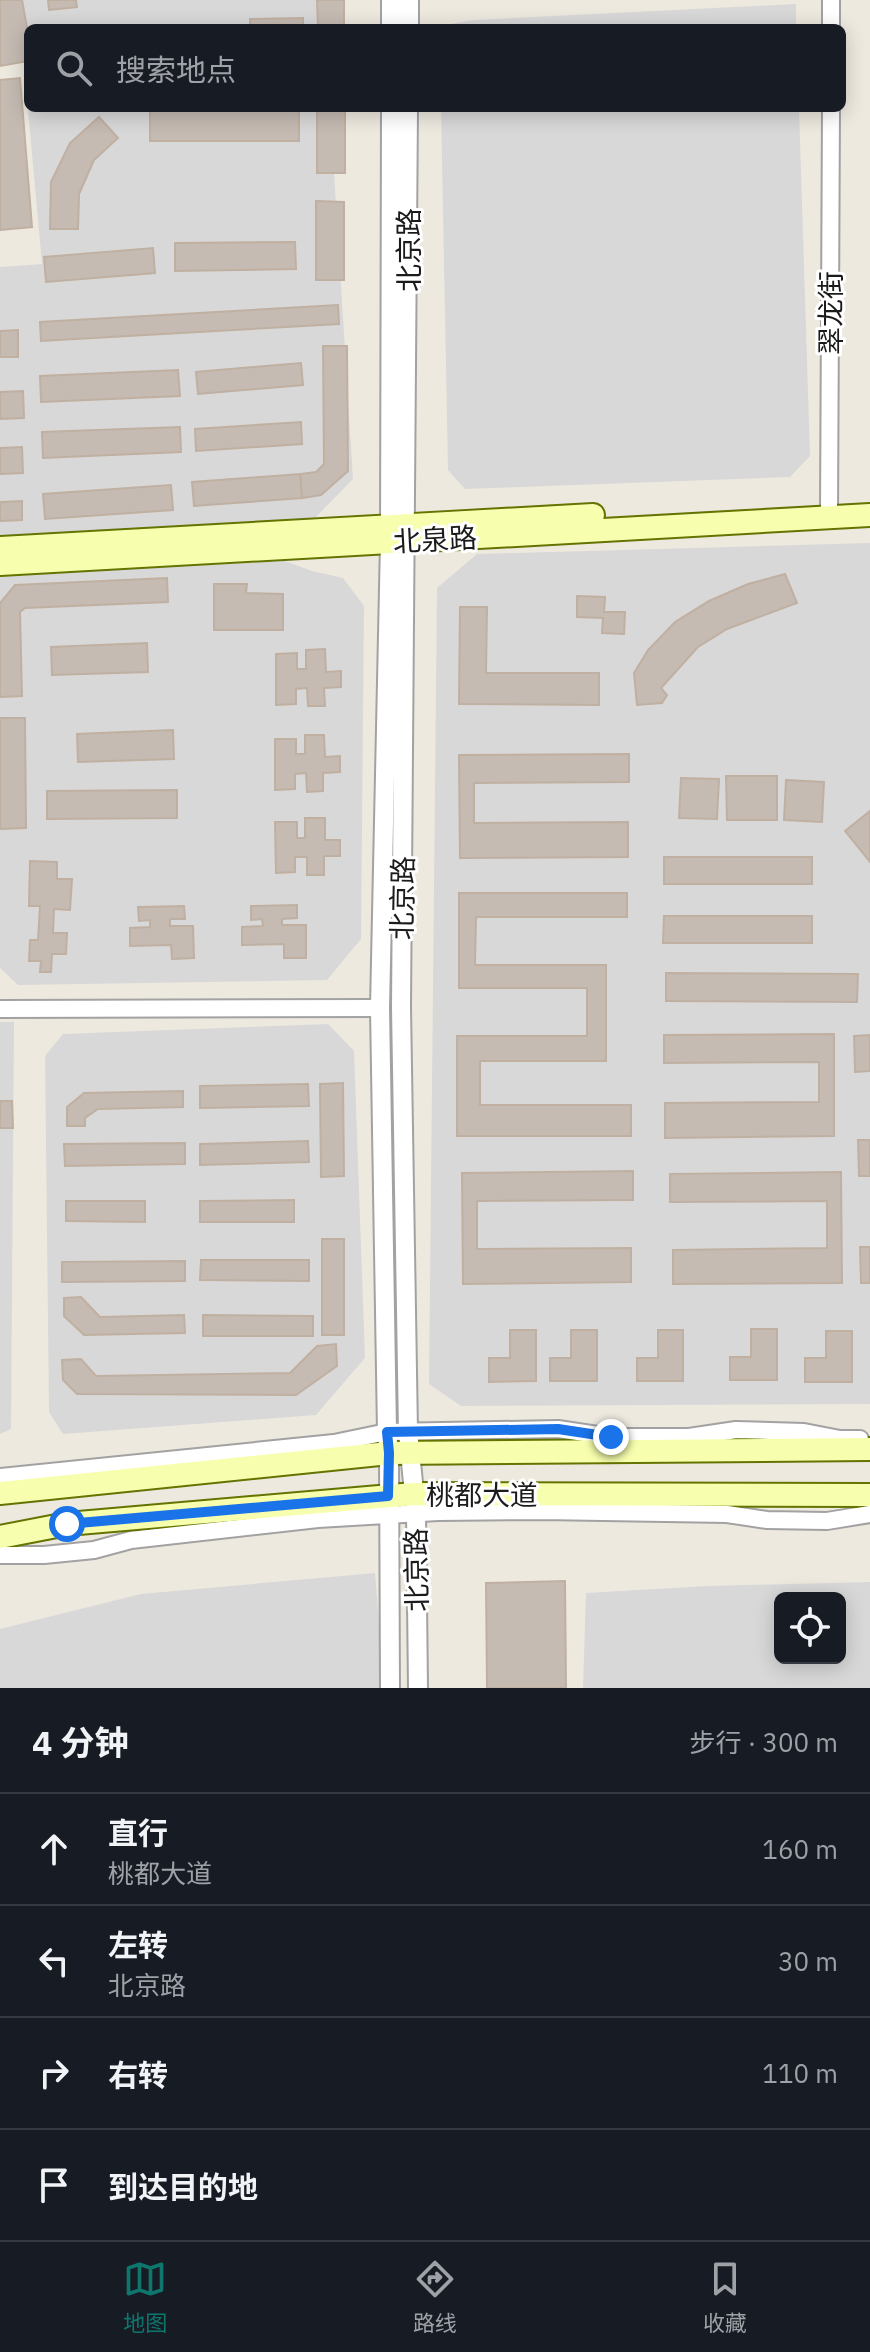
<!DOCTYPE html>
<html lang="zh">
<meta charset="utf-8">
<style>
body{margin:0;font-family:"IBM Plex Sans","Noto Sans SC",sans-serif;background:#20242c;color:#f1f3f6}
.controls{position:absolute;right:24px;bottom:24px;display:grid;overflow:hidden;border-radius:12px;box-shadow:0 4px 20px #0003}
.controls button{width:72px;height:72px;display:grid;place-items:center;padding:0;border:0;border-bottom:2px solid #363941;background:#171b24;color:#f1f3f6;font:40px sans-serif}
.stop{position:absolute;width:24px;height:24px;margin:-18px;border:6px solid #1a73e8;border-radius:50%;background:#fff}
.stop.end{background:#1a73e8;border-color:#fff;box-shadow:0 2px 8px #0008}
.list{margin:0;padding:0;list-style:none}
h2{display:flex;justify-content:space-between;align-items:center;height:104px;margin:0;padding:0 32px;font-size:34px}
h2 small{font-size:26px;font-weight:400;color:#9ea1a6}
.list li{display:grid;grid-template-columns:52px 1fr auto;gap:24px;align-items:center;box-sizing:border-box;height:112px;padding:0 32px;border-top:2px solid #363941}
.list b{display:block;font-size:30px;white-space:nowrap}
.list p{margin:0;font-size:26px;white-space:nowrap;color:#9ea1a6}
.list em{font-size:26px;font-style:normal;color:#9ea1a6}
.icon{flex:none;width:44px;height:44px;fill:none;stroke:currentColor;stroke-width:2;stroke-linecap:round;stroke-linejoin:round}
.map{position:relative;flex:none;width:870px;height:1688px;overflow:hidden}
.search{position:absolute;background:#171b24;box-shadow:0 4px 20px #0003;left:24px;right:24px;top:24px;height:88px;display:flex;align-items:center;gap:20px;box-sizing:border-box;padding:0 28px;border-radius:12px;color:#9ea1a6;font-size:30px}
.sheet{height:552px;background:#171b24}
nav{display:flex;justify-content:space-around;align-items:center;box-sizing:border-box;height:112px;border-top:2px solid #363941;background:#171b24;font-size:22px;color:#9ea1a6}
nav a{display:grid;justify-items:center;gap:4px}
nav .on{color:#0f766e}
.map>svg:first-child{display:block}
.residential{fill:#d9d8d8;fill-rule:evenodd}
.building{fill:#c5bbb3;stroke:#c0b0a1;stroke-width:2}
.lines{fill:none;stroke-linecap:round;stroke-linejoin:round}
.minor-casing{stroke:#a2a2a2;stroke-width:20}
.tertiary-casing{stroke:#a2a2a2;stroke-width:22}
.secondary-casing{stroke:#647400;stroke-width:26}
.minor{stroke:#fff;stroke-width:16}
.tertiary{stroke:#fff;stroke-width:18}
.secondary{stroke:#f7fead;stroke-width:22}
.route{stroke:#1a73e8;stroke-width:10}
.labels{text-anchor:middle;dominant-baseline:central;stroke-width:6;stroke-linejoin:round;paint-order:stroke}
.street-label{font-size:28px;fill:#1b1b1b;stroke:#fff}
</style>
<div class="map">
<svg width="870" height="1688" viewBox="0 0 870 1688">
<rect width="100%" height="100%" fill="#eee9df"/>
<g class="residential">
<path d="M18 0H324L325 28H28V108H330L353 479 313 520 0 540V267L42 264Z"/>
<path d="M796 4V28H439V26L473 20Z"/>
<path d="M441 108H799L810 456 790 477 465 489 448 470Z"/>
<path d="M870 543V1404L461 1406 429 1384 437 588 477 554Z"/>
<path d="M285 561 312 571 343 578 364 606 361 939 327 980 18 985 0 968V575Z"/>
<path d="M0 1022H14L11 1429 0 1434Z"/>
<path d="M328 1024 354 1051 365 1358 316 1415 63 1434 49 1412 45 1056 63 1034Z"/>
<path d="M375 1573 384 1688H0V1629L141 1594Z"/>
<path d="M870 1582V1688H583L586 1593 707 1586ZM780 1598H840V1658H780Z"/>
</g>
<g class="building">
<path d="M0 0H22L28 33V61L0 66Z"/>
<path d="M48 0H76L77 7 49 10Z"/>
<path d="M317 0H344V28H318Z"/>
<path d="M303 18V28H250V19Z"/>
<path d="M20 78 32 227 0 230V80Z"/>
<rect x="317" y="108" width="28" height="65"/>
<rect x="150" y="111" width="149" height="30"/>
<path d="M99 117 118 138 94 160 79 194 78 229H50L51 182 70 143Z"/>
<path d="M316 201 344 202V280H316Z"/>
<path d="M295 242 296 269 175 271V243Z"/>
<path d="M153 248 155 273 46 282 44 257Z"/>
<path d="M338 305 339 324 41 341 40 322Z"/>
<path d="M18 330V357H0V331Z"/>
<path d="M323 346H347L348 471 321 495 302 498 300 474 316 472 324 464Z"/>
<path d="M301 363 303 385 198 394 196 372Z"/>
<path d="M178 370 180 396 41 402 40 376Z"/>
<path d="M23 391 24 418 0 419V392Z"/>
<path d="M301 422 302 444 196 451 195 429Z"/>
<path d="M180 427 181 452 43 458 42 432Z"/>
<path d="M22 447 23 473 0 474V448Z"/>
<path d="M300 474 302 498 194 506 192 482Z"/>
<path d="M171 485 173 510 45 519 43 494Z"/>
<path d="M22 501V520L0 521V502Z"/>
<path d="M785 574 797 603 727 629 698 647 661 688 667 695 662 703 637 705 634 673 648 650 675 622 709 601 748 584Z"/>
<path d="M167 578 168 602 25 608 20 612 22 696 0 697V603L15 585Z"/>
<path d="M214 584H247L246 593 283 594V630H214Z"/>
<path d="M577 596 605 597 604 612H625L624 634 602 633 603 618 577 617Z"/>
<path d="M460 607H487L486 673H599V705L459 704Z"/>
<path d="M147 643 148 672 52 675 51 647Z"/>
<path d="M325 649 326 672 341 671V687L324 688 325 706H308L307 688 296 689V704L276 705V654L297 653V669H306V650Z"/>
<path d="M0 718H25L26 828 0 829Z"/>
<path d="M173 730 174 759 78 762 77 734Z"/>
<path d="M305 735H324L325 757 340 756V772L323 773V791L307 792 306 773 295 774V789L275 790V739H296V754H305Z"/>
<path d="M629 754V782L474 783V823L628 822V857L460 858 459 755Z"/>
<path d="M726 776H777V820H727Z"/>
<path d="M681 778 719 779 717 819 679 818Z"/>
<path d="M786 780 824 782 822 822 784 820Z"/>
<path d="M177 790V818L47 819V791Z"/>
<path d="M870 811V862L845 831Z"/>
<path d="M305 818H325V840H340V856H324V875H307V857H295V872L276 873 275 822H297V838H305Z"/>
<rect x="664" y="857" width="148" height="27"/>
<path d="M30 861 57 862V879H72L70 910 54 909 53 933H67L66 954H52L51 972H40L41 961H29L30 940H38L40 906H29Z"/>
<path d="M459 893H627V917H476L475 965H606V1061H480V1105H631V1136H457V1036H587V988H459Z"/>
<path d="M297 905V918L282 919V925H306V958H284V944L242 945V927L263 926 262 919 251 920V906Z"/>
<path d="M184 906 185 919H170V926H193L194 958 172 959 171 945 130 946V928L150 927V920L139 921 138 907Z"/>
<path d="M664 916H812V943H663Z"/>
<path d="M666 973 858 974 857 1002 666 1001Z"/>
<path d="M834 1034V1136L665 1138V1103L819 1102V1062L664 1063V1035Z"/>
<path d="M870 1035V1071L855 1072 854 1036Z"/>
<path d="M343 1083 344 1176 321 1177 320 1084Z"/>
<path d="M308 1084 309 1106 200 1108V1086Z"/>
<path d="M183 1091V1107L98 1109 85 1118V1126H67V1107L84 1093Z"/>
<path d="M0 1101H12L13 1128H0Z"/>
<path d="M858 1140H870V1176H859Z"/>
<path d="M308 1141 309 1162 200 1165V1144Z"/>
<path d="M185 1143V1164L65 1166 64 1144Z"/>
<path d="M633 1171V1200L477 1201V1249L631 1248V1282L463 1284 462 1173Z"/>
<path d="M841 1172 842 1283 673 1284V1250L827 1248V1201L670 1202V1174Z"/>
<path d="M294 1200V1222H200V1201Z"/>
<path d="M66 1201H145V1222L66 1221Z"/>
<rect x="322" y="1239" width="22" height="96"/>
<path d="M860 1247H870V1283H861Z"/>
<path d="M201 1260H309V1281L200 1280Z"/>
<path d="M185 1261V1281L62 1282V1262Z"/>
<path d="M81 1297 100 1317 184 1315 185 1333 84 1335 64 1316V1298Z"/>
<path d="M203 1315 313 1316V1336H203Z"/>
<path d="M751 1329H777V1380H730V1357H751Z"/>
<path d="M510 1330H536V1381L489 1382V1358H510Z"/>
<path d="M571 1330H597V1381H550V1358H571Z"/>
<path d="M658 1330H683V1381H637V1358H658Z"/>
<path d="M826 1331H852V1382H805V1358H826Z"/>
<path d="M336 1344 337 1366 296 1395 77 1394 63 1380 62 1360 81 1359 96 1376 290 1373 317 1346Z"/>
<path d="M565 1581 566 1688H487L486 1583Z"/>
</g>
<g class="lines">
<g class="minor-casing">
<g id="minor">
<path d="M831 28V0"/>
<path d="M829 517 831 108"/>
<path d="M0 1009 380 1008"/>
<path d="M0 1477 334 1443 387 1432 558 1429 611 1437H689L736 1430 804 1432 840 1439H860"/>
<path d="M0 1555H44L94 1550 131 1540 318 1519 438 1512 542 1511 727 1514 767 1520 827 1521 870 1514"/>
</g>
</g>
<g class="tertiary-casing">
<g id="tertiary">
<path d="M391 28V0"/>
<path d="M409 28V0"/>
<path d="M408 108 401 1007 408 1432 416 1513 418 1688"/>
<path d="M390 1688 389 1453 387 1432 380 1008 390 542 391 108"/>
</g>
</g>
<g class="secondary-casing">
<g id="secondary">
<path d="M0 548 593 515"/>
<path d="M0 564 870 515"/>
<path d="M0 1493 389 1453 870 1449"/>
<path d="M0 1537 67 1524 414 1494 870 1495"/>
</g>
</g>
<use href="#minor" class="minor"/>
<use href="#tertiary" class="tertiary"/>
<use href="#secondary" class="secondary"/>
</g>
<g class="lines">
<path class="route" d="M67 1524 388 1496 389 1453 387 1432 558 1429 611 1437"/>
</g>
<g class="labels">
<g class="street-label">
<text transform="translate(408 250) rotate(-90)">北京路</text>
<text transform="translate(830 313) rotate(-90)">翠龙街</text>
<text transform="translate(435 539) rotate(-3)">北泉路</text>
<text transform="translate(402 898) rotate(-89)">北京路</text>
<text x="482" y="1494">桃都大道</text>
<text transform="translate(416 1570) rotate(-91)">北京路</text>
</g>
</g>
</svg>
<div class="controls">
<button><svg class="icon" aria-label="locate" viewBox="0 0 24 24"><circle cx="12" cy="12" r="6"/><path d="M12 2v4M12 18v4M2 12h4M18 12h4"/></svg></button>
</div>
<div class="stop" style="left:67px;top:1524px"></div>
<div class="stop end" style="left:611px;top:1437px"></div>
<div class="search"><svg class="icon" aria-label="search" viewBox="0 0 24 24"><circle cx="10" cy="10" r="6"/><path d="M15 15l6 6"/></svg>搜索地点</div>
</div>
<section class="sheet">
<h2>4 分钟<small>步行 · 300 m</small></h2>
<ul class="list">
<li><svg class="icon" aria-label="ahead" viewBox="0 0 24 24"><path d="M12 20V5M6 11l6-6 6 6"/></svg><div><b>直行</b><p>桃都大道</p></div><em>160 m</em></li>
<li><svg class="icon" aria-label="left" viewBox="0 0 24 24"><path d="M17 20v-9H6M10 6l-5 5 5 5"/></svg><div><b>左转</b><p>北京路</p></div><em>30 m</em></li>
<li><svg class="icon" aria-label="right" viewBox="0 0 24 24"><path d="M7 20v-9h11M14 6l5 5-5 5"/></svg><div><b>右转</b></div><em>110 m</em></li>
<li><svg class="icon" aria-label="arrive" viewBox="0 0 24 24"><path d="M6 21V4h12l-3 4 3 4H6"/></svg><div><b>到达目的地</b></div></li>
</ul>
</section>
<nav>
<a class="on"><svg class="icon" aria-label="map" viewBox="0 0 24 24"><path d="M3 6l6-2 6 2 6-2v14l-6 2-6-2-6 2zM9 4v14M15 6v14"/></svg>地图</a>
<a><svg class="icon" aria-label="directions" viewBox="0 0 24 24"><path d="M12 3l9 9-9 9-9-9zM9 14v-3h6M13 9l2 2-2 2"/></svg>路线</a>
<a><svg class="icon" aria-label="saved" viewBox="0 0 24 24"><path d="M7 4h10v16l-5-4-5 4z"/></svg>收藏</a>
</nav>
